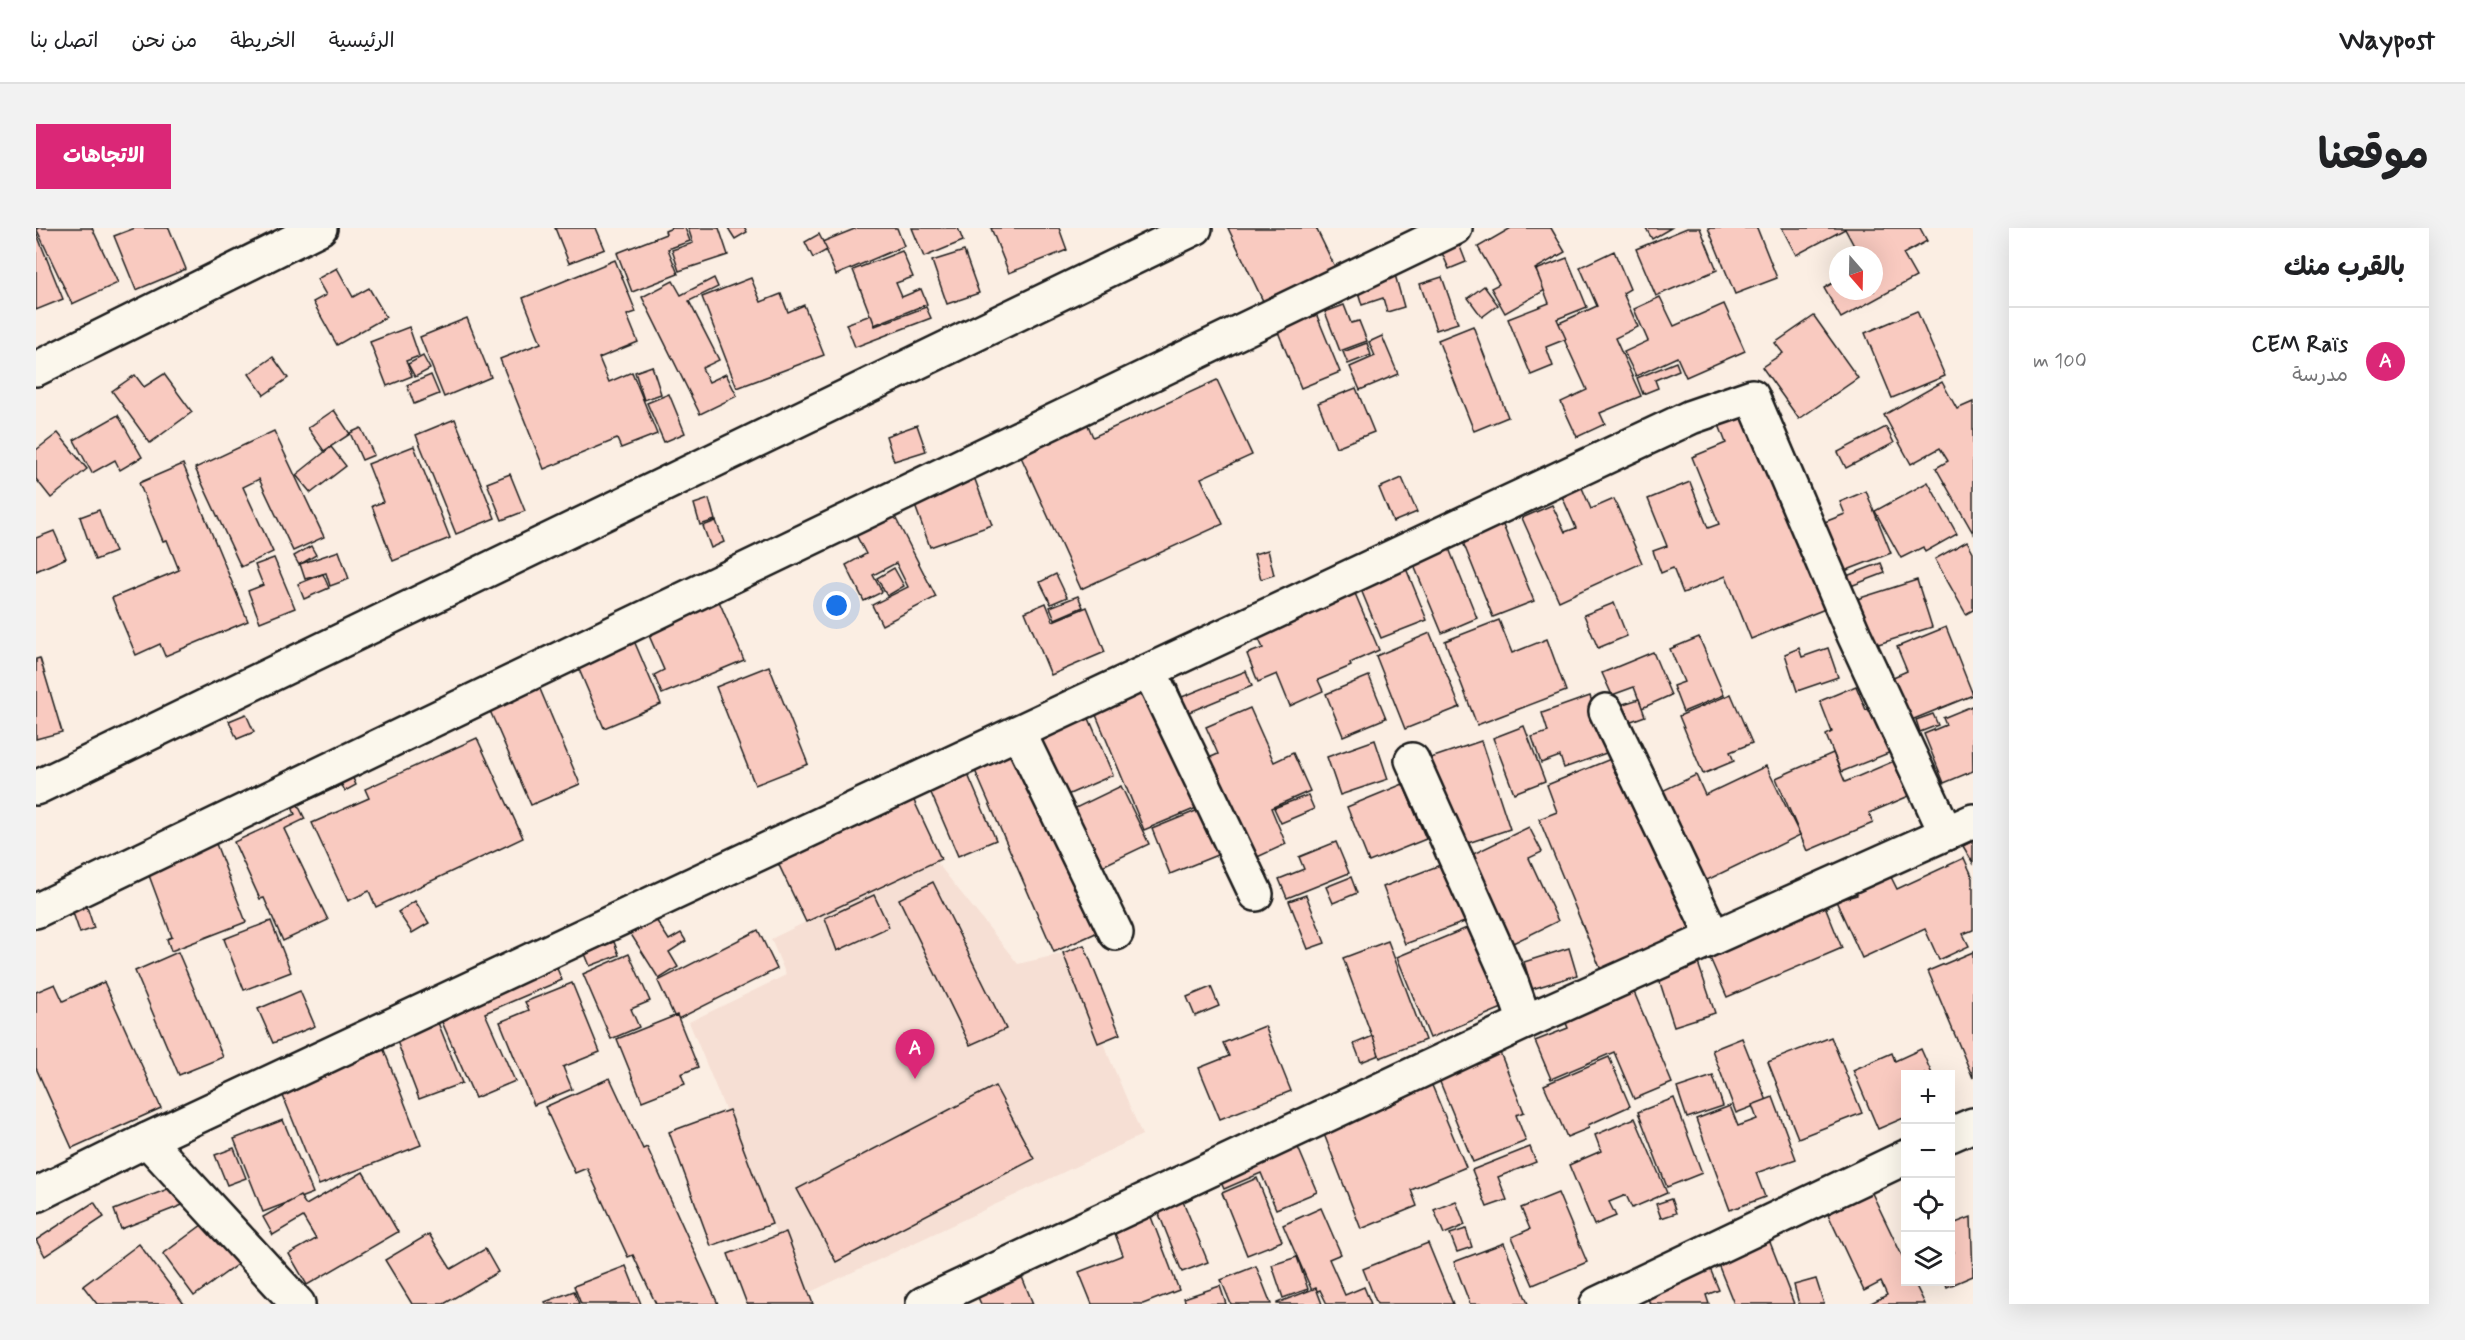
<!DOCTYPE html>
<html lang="ar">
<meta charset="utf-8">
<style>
body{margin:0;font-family:Mynerve,"Playpen Sans Arabic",sans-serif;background:#f2f2f2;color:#202124;direction:rtl}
.controls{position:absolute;right:18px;bottom:18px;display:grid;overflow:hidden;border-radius:0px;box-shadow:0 6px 24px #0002}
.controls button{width:54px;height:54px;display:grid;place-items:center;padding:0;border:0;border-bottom:2px solid #e0e0e0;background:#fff;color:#202124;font:30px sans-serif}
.compass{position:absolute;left:1793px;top:18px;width:54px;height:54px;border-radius:50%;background:#fff;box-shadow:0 6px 24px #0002;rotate:160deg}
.you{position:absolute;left:801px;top:378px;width:21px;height:21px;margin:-15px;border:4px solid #fff;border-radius:50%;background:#1a73e8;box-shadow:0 0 0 9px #1a73e833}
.badge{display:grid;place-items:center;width:39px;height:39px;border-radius:50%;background:#db2777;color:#fff;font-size:20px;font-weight:700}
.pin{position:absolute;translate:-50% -50px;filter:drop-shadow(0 2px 3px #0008)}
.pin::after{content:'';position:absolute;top:32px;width:21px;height:18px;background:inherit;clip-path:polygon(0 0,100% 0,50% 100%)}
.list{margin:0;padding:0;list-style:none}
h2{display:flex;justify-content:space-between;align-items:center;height:78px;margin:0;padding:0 24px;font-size:26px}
h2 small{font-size:20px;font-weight:400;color:#757577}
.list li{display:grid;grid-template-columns:39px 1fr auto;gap:18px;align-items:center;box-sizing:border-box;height:108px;padding:0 24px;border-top:2px solid #e0e0e0}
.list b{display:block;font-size:22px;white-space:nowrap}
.list p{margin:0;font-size:20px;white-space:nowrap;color:#757577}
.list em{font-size:20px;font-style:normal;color:#757577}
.icon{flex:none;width:33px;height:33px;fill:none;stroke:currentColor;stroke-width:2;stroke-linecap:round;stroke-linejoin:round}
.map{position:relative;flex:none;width:1937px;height:1076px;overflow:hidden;direction:ltr;border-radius:0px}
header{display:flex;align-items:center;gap:36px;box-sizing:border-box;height:84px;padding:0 30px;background:#fff;border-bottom:2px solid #e0e0e0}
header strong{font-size:28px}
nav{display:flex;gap:33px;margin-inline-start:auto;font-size:21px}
.intro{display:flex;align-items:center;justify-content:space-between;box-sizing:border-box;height:144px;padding:0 36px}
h1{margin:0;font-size:42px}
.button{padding:15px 27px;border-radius:0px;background:#db2777;color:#fff;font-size:21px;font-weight:700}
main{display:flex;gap:36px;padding:0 36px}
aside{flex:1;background:#fff;border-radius:0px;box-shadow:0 6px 24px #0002}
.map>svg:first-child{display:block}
.built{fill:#f6dfd4}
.building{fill:#f9cac0;stroke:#1c1c1c;stroke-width:1.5}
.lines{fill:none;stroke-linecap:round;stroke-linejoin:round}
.minor-casing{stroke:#1c1c1c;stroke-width:38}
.minor{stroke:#fbf7ec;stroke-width:33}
</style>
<header>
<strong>Waypost</strong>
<nav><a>الرئيسية</a><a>الخريطة</a><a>من نحن</a><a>اتصل بنا</a></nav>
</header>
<div class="intro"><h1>موقعنا</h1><a class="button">الاتجاهات</a></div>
<main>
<aside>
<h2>بالقرب منك<small></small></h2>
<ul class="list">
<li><span class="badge">A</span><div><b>CEM Raïs</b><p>مدرسة</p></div><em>100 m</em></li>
</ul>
</aside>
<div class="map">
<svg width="1937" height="1076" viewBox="0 0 1937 1076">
<rect width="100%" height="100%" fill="#fbeee3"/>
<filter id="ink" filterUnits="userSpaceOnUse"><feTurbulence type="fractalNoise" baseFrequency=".0167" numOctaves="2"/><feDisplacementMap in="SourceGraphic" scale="12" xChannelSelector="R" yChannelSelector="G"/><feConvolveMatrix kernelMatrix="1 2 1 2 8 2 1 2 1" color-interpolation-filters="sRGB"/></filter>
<g filter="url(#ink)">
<path class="built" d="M898 631 982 736 1029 725 1106 907 766 1068 653 794 750 747 735 711Z"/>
<g class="building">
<path d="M0 0H56L82 55 36 76Z"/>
<path d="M99 0H133L150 41 100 62 78 8Z"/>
<path d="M519 0H560L569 21 533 35Z"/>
<path d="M636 0H649L654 13 632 21 642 46 596 64 581 25 630 6 629 3Z"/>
<path d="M652 0H683L692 27 643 43 636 22 657 15Z"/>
<path d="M692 0H709L711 4 699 11Z"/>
<path d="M821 0H861L868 18 800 47 786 14Z"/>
<path d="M876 0H922L927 13 888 29Z"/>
<path d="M955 0H1023L1031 22 973 45Z"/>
<path d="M1192 0H1280L1300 41 1228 75Z"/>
<path d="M1475 0H1515L1529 24 1499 41 1511 61 1469 85 1455 60 1463 56 1442 19Z"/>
<path d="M1610 0H1635L1616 11Z"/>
<path d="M1651 0H1664L1681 42 1620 68 1600 21Z"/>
<path d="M1672 0H1721L1741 50 1699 66Z"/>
<path d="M1746 0H1884L1891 13 1867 26 1880 49 1805 90 1788 60 1802 52V63H1838V27H1823L1809 1 1760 27Z"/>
<path d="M0 4 27 71 0 82Z"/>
<path d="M783 6 791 22 777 30 769 14Z"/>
<path d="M1421 11 1430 34 1413 41 1403 18Z"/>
<path d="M866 23 877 49 860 55 866 69 885 61 891 76 838 97 817 42Z"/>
<path d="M928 23 943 65 911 76 896 33Z"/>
<path d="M1578 23 1594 61 1587 65 1602 99 1579 110 1605 168 1564 185 1569 196 1541 209 1525 174 1551 162 1521 96 1561 78 1544 39Z"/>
<path d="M1531 30 1551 79 1521 91 1530 111 1510 119 1517 138 1495 147 1472 91 1513 75 1500 42Z"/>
<path d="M579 32 600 84 591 87 602 114 563 130 573 154 596 144 621 206 585 220 581 211 508 241 464 131 505 115 487 70Z"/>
<path d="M301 40 317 69 333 60 350 89 301 117 277 74 290 67 281 51Z"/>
<path d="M1358 43 1368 79 1351 84 1347 70 1326 77 1319 54Z"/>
<path d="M1406 49 1422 95 1400 102 1384 56Z"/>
<path d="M678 50 682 59 653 73 683 132 666 140 673 154 690 146 701 168 664 186 606 69 637 53 645 67Z"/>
<path d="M715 50 725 74 745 66 752 84 768 77 788 127 701 160 666 69Z"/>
<path d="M1448 58 1462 77 1446 89 1432 70Z"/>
<path d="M1624 69 1638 98 1688 76 1709 123 1650 149 1641 129 1600 148 1588 124 1612 113 1598 81Z"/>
<path d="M1308 77 1315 95 1323 93 1331 113 1304 123 1289 84Z"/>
<path d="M890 79 895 90 819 119 810 96 835 87 839 98Z"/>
<path d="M1279 83 1304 144 1265 160 1240 99Z"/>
<path d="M1881 83 1909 148 1856 170 1829 105Z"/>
<path d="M1778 88 1822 150 1763 191 1726 139 1747 125 1739 115Z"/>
<path d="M431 90 455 149 408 169 384 109Z"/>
<path d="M1437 98 1472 189 1438 203 1402 112Z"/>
<path d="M373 99 383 128 370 133 376 148 351 158 334 114Z"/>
<path d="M1346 108 1362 146 1324 162 1314 139 1339 128 1333 114Z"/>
<path d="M1331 115 1335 127 1312 136 1307 124Z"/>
<path d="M387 128 394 141 379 149 372 136Z"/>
<path d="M237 129 252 150 228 167 213 146Z"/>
<path d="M1640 134 1643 142 1619 152 1622 160 1607 166 1601 150Z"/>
<path d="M616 138 625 166 608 172 599 144Z"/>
<path d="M128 146 156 184 114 215 76 163 99 147 108 159Z"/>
<path d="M395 147 403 166 378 176 371 157Z"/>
<path d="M1181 152 1216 227 1165 250 1187 296 1045 361 981 220 1049 190 1057 209Z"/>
<path d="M1906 154 1921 181 1937 174V305L1900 240 1912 233 1904 220 1875 236 1848 187Z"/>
<path d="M1320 160 1338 204 1300 219 1282 175Z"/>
<path d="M633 166 649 205 628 214 611 175Z"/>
<path d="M1708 178 1789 381 1715 411 1690 348 1647 365 1637 340 1625 345 1617 323 1631 318 1612 271 1654 254 1672 300 1683 296 1656 229 1690 215 1680 189Z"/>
<path d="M298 182 314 206 288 223 272 200Z"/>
<path d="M82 187 106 229 84 242 79 232 56 245 38 212Z"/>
<path d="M419 191 459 290 420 306 380 207Z"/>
<path d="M881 197 890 223 858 233 850 208Z"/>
<path d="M1850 199 1858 215 1810 240 1802 224Z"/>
<path d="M325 200 338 227 326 232 314 205Z"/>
<path d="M238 203 288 309 257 323 223 251 207 259 237 324 205 339 159 240Z"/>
<path d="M22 205 51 241 15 270 0 251V222Z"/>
<path d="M378 218 414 310 357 333 336 278 347 274 332 236Z"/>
<path d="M295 219 310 238 275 265 260 247Z"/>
<path d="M147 236 212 393 129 428 124 416 100 427 76 370 143 342 131 312 127 313 103 255Z"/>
<path d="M474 246 489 283 466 292 451 255Z"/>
<path d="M1541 248 1555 281 1578 271 1606 335 1523 373 1486 290 1516 277 1529 304 1540 300 1521 257Z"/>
<path d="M938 249 956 297 894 319 877 272Z"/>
<path d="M1366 250 1381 284 1357 294 1343 260Z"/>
<path d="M1892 254 1921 306 1889 324 1887 319 1865 330 1839 283Z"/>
<path d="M1830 263 1855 325 1801 346 1781 297 1809 286 1804 274Z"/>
<path d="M673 271 679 292 664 297 658 276Z"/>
<path d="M63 282 79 324 59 332 44 289Z"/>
<path d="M857 285 900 369 846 397 836 377 872 359 860 335 837 347 846 364 828 373 810 337 830 326 819 305Z"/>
<path d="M1462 285 1498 373 1457 389 1422 302Z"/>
<path d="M680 293 688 314 675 320 667 298Z"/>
<path d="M18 303 30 330 0 343V310Z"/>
<path d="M1410 313 1441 390 1406 405 1374 328Z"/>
<path d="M1931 313 1937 324V382L1930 386 1899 331Z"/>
<path d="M275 318 280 327 263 337 258 328Z"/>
<path d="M1232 322 1238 347 1225 351 1218 326Z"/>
<path d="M303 323 313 351 294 358 290 345 269 351 264 336Z"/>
<path d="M238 330 259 380 224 394 212 363 227 357 219 337Z"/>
<path d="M1367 333 1391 392 1345 410 1321 352Z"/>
<path d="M1845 335 1849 345 1812 359 1808 349Z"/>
<path d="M858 340 868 358 851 368 841 350Z"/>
<path d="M287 346 293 360 268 371 262 356Z"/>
<path d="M1020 346 1031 369 1015 376 1004 354Z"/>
<path d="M1881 352 1896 399 1836 418 1821 371Z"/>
<path d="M1318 363 1343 422 1314 435 1315 438 1282 452 1287 463 1254 478 1241 446 1222 454 1211 426 1227 420 1219 403Z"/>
<path d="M680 366 708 432 626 466 618 447 628 442 608 396Z"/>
<path d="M1042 368 1047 379 1019 391 1014 379Z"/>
<path d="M1010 375 1017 393 1051 379 1069 424 1015 447 989 384Z"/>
<path d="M1578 375 1591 408 1562 420 1548 387Z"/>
<path d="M1463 392 1476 425 1511 411 1530 463 1441 497 1409 413Z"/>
<path d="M1910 399 1937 467 1873 493 1855 450 1871 443 1861 419Z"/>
<path d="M593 401 625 476 568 500 536 425Z"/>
<path d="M1394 405 1424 479 1369 501 1340 428Z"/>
<path d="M1663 409 1688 467 1647 484 1637 458 1648 454 1634 421Z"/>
<path d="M1763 420 1766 429 1792 420 1802 449 1761 463 1749 426Z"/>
<path d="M1617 424 1635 467 1606 480 1598 459 1576 467 1566 445Z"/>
<path d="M4 430 26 504 0 511V431Z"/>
<path d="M733 438 772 536 719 557 680 459Z"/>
<path d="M1210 443 1216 458 1141 489 1129 459 1140 454 1146 469Z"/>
<path d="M1333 448 1350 490 1307 508 1290 466Z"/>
<path d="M1109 453 1163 579 1108 602 1055 475Z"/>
<path d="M501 454 544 556 495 577 451 476Z"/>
<path d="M1820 458 1830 482 1841 477 1860 522 1805 544 1790 507 1796 504 1784 473Z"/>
<path d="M1695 466 1716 515 1694 524 1698 533 1667 546 1643 488Z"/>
<path d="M1554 468 1573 524 1528 540 1524 528 1505 535 1496 509 1512 504 1506 485Z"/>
<path d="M1603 471 1609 488 1587 496 1581 478Z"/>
<path d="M1936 478 1937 543 1908 555 1888 506 1910 497 1907 490Z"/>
<path d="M1214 480 1238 534 1257 525 1274 563 1235 580 1250 616 1217 631 1173 530 1182 526 1170 499Z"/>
<path d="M1049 481 1077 547 1022 571 994 505Z"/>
<path d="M210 486 218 504 201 511 193 493Z"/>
<path d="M1897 486 1902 497 1884 504 1880 492Z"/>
<path d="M1488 498 1509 553 1478 565 1457 510Z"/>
<path d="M441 510 487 610 340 679 333 663 312 673 276 595 333 570 329 561Z"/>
<path d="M1339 512 1352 551 1304 567 1291 529Z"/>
<path d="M1445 513 1474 601 1420 619 1392 531Z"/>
<path d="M981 519 1062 704 1018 724 937 538Z"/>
<path d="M1797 525 1809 554 1865 530 1880 565 1833 585 1837 595 1771 623 1740 550Z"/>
<path d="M1582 528 1665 705 1567 747 1503 591 1521 584 1511 557Z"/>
<path d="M311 537 320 557 309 563 306 557 262 577 269 591 248 601 292 692 247 713 228 670 224 671 198 614 259 586 250 565Z"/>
<path d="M1730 538 1764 607 1669 653 1626 563 1660 547 1669 567Z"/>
<path d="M930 542 960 612 922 628 892 558Z"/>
<path d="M1367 556 1390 611 1333 634 1311 579Z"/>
<path d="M1085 558 1113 616 1058 642 1031 584Z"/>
<path d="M873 562 905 631 770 694 742 635 793 611 788 601Z"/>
<path d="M1272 567 1278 581 1245 595 1238 580Z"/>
<path d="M1172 578 1191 623 1134 646 1116 601Z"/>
<path d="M1493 599 1506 624 1493 630 1522 693 1477 715 1431 629Z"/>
<path d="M177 608 210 694 135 723 131 711 136 709 108 634Z"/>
<path d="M1937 613V635L1927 618Z"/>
<path d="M1300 614 1313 645 1251 670 1243 651 1268 641 1263 629Z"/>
<path d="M1928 630 1937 650V702L1927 706 1933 718 1903 732 1889 701 1826 730 1800 673 1821 667 1818 658 1855 649 1861 661Z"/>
<path d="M1412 634 1434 692 1369 716 1347 659Z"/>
<path d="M1315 649 1321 665 1297 675 1290 659Z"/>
<path d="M897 654 970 801 934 817 863 671Z"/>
<path d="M838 667 853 699 801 723 789 690Z"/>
<path d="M1270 667 1289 715 1272 721 1253 673Z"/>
<path d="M49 673 58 700 44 705 35 679Z"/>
<path d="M379 673 393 695 376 705 362 684Z"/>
<path d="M1787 673 1806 720 1691 769 1671 723Z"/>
<path d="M615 684 633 712 645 705 650 713 633 724 642 739 623 751 591 700Z"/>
<path d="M235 693 255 744 208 762 188 711Z"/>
<path d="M1438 697 1471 778 1394 810 1361 729Z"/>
<path d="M722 702 741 741 640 792 622 753Z"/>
<path d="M564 709 568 717 578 714 583 727 554 738 545 716Z"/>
<path d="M1352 713 1389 812 1344 830 1307 730Z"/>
<path d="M1048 717 1084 806 1062 815 1027 725Z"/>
<path d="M1533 720 1541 747 1496 761 1488 734Z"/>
<path d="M142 724 187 829 143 847 99 743Z"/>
<path d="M1937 724V850L1892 743Z"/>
<path d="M593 726 614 773 595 781 603 799 575 811 547 746Z"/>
<path d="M516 729 526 752 449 785 479 853 439 870 403 787Z"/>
<path d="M1660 729 1679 785 1638 798 1620 742Z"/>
<path d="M1593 752 1636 855 1598 871 1578 824 1515 851 1499 813 1532 800 1524 780Z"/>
<path d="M68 754 125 880 36 920 0 840V764L19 756 27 773Z"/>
<path d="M536 755 564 824 527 839 536 861 498 877 464 794 493 782 489 774Z"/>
<path d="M1175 759 1183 778 1159 788 1151 769Z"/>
<path d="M264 763 279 798 237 815 222 781Z"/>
<path d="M641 787 662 839 645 846 649 856 606 873 581 811Z"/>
<path d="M401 792 426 855 383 871 359 808Z"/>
<path d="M1229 798 1255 863 1184 891 1163 840 1193 828 1187 815Z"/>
<path d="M1337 808 1343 827 1325 834 1318 816Z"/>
<path d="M1795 809 1826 885 1762 910 1732 834Z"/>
<path d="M1706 810 1731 873 1700 885 1676 822Z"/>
<path d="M1461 817 1488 884 1480 887 1490 913 1437 934 1399 842Z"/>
<path d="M1885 821 1896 846H1870V889L1842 901 1817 842 1856 825 1859 833Z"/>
<path d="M348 822 385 917 283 957 245 863Z"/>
<path d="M1573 829 1594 878 1552 897 1553 900 1531 909 1508 857Z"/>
<path d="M1677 848 1687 878 1651 890 1641 860Z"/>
<path d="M574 850 607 921 611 919 682 1076H620L597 1027 592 1029 551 940 539 945 509 879Z"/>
<path d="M1395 855 1430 939 1375 962 1381 978 1325 1001 1286 901Z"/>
<path d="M959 858 998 931 800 1034 761 961Z"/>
<path d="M1737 869 1760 931 1720 945 1729 969 1694 982 1660 891 1694 878 1702 898 1721 891 1716 877Z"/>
<path d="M1638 870 1666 945 1631 959 1602 884Z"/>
<path d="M693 882 736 996 675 1018 633 904Z"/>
<path d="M1599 890 1631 965 1596 980 1590 967 1573 974 1580 988 1558 997 1533 937 1565 923 1559 907Z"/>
<path d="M247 892 277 965 227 984 198 911Z"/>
<path d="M1258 910 1281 964 1240 981 1225 945 1188 961 1179 941Z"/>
<path d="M1494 919 1500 934 1462 949 1471 972 1451 979 1436 942Z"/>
<path d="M198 920 210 950 191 957 179 927Z"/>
<path d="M327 944 362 1004 271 1057 253 1026 280 1011 267 989 237 1007 227 989 264 968 270 977Z"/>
<path d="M1221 950 1246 1013 1211 1027 1186 965Z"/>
<path d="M142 957 149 976 85 1001 78 982Z"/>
<path d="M1834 961 1870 1036V1054H1878L1889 1076H1833L1851 1067 1845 1054 1828 1063 1790 982Z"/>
<path d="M1522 965 1551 1034 1497 1057 1476 1009 1494 1001 1485 980Z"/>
<path d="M1144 966 1172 1034 1146 1044 1119 976Z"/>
<path d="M1635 971 1640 985 1625 990 1620 976Z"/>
<path d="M1420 973 1429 997 1408 1006 1398 982Z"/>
<path d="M58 974 68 989 9 1028 0 1012Z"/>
<path d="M1285 980 1305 1026 1293 1031 1309 1067 1328 1059 1335 1076H1291L1284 1062 1277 1065 1247 997Z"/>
<path d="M1112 981 1143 1062 1107 1076H1056L1043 1044 1087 1027 1075 995Z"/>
<path d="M178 988 210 1030 158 1068 127 1026Z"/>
<path d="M1935 989 1937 1048 1911 1059 1909 1054H1914V1025L1918 1024 1914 1016V997Z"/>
<path d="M1430 1001 1436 1019 1421 1024 1414 1006Z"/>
<path d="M750 1004 777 1076H711L692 1026Z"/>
<path d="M1730 1004 1758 1076H1698L1677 1024Z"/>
<path d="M393 1006 415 1041 449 1021 462 1044 408 1076H376L349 1032Z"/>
<path d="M1392 1015 1417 1076H1341L1327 1041Z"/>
<path d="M1468 1015 1492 1076H1434L1418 1034Z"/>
<path d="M103 1016 148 1076H61L47 1058Z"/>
<path d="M1261 1029 1272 1061 1247 1070 1236 1037Z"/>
<path d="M1670 1031 1683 1062 1670 1067 1673 1076H1614L1607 1056Z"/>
<path d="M590 1038 605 1076H545L538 1058Z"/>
<path d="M1220 1038 1235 1076H1195L1185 1052Z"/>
<path d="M986 1049 997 1076H945L941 1067Z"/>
<path d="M1780 1051 1788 1076H1763L1758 1057Z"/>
<path d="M1184 1058 1190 1076H1150L1148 1070Z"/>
<path d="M1280 1060 1286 1076H1241V1075Z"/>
<path d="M538 1063 543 1076H510L509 1074Z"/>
</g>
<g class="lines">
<g class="minor-casing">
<g id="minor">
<path d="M0 141 284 0"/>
<path d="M1114 444 1220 666"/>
<path d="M1570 483 1677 708"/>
<path d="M983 505 1080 705"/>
<path d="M1376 532 1475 754 1489 794"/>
<path d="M0 560 1159 0"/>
<path d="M0 683 1419 0"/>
<path d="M1914 907 1937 897"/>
<path d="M111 912 262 1076"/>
<path d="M0 967 111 912 1655 189 1716 168 1818 407 1910 605"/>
<path d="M887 1076 1489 794 1937 593"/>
<path d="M1561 1076 1870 929"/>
</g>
</g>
<use href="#minor" class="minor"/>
</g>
</g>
</svg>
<div class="controls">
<button>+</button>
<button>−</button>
<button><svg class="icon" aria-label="locate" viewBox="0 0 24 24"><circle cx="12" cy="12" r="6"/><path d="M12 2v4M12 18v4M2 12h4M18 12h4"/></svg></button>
<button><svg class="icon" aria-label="layers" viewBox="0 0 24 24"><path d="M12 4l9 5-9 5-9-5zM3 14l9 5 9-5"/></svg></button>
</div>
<svg class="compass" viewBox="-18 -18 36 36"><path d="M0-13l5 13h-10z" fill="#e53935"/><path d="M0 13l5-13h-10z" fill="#757577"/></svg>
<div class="you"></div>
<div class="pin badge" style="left:879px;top:851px">A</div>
</div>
</main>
